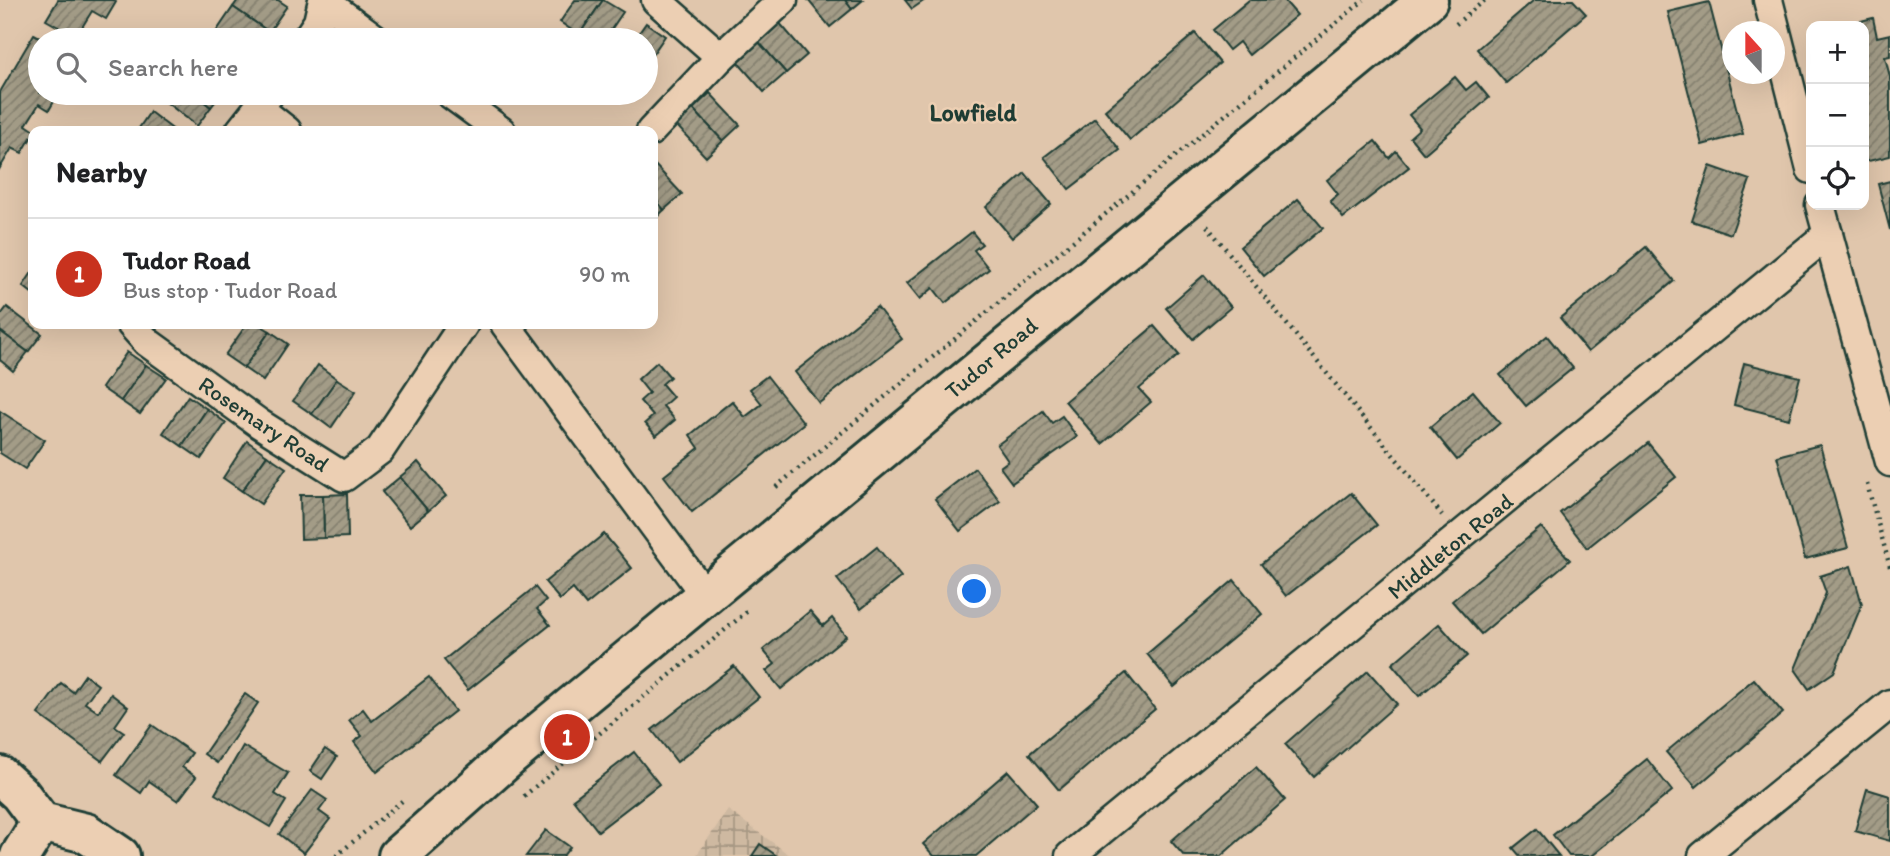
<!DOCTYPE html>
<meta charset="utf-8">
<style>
body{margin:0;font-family:Itim,sans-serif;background:#f6f6f6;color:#202124}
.controls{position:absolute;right:21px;top:21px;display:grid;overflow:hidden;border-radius:14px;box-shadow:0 7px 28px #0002}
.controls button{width:63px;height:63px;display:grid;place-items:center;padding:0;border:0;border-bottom:2px solid #e0e0e0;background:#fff;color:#202124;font:35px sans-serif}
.compass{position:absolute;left:1722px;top:21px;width:63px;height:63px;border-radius:50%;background:#fff;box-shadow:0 7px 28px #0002;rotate:339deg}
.you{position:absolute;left:975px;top:592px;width:24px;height:24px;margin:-18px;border:5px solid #fff;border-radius:50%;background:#1a73e8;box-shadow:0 0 0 10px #1a73e833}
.badge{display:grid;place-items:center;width:46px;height:46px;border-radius:50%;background:#c8321e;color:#fff;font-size:23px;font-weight:700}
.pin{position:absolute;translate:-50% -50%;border:4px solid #fff;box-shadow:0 2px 7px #0006}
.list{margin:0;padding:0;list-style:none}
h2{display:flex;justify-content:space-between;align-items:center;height:91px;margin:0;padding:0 28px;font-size:30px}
h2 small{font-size:23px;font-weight:400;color:#757577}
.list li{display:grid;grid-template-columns:46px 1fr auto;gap:21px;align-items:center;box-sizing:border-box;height:112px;padding:0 28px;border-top:2px solid #e0e0e0}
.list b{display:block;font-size:26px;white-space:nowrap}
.list p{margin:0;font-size:23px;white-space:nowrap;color:#757577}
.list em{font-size:23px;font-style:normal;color:#757577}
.icon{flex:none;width:38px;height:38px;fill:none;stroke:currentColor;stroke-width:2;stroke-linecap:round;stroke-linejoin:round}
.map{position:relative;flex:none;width:1890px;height:856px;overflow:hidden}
.search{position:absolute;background:#fff;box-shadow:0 7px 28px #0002;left:28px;top:28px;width:630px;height:77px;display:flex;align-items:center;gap:18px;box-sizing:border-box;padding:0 24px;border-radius:38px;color:#757577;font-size:26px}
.panel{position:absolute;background:#fff;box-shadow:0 7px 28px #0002;left:28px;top:126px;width:630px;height:203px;border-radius:14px}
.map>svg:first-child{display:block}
.industrial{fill:url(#industrial-grid)}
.building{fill:url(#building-hatch);stroke:#1f3d34;stroke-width:2}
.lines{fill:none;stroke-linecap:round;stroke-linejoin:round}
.street-casing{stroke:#1f3d34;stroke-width:33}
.secondary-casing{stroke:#1f3d34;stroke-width:44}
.path{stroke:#1f3d34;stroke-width:4.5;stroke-dasharray:2 5;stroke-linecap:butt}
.street{stroke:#eccfb3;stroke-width:28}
.secondary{stroke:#eccfb3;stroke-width:38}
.labels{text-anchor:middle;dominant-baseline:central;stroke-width:5;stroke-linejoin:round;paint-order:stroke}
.street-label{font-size:23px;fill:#1f3d34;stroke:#eccfb3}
.neighbourhood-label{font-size:24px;font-weight:bold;fill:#1f3d34;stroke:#eccfb3}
</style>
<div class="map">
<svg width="1890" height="856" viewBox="0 0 1890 856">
<defs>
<pattern id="industrial-grid" width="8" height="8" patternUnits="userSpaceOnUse" patternTransform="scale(1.75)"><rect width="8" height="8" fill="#ceb9a1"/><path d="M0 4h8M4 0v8" fill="none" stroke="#a79884"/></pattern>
<pattern id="building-hatch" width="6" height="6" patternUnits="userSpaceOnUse" patternTransform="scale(1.75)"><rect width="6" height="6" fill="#a39c87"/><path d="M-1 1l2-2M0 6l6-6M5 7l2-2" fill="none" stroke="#84806f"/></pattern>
</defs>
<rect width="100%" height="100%" fill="#e0c6ac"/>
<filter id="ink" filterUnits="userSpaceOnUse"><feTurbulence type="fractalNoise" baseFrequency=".0143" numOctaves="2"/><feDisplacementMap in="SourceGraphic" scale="14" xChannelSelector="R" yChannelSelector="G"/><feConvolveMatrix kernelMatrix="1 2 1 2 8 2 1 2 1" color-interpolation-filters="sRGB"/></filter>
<g filter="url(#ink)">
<path class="industrial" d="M728 810 791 856H696Z"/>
<g class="building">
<path d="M58 0H113L116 2 106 19 92 11 76 37 46 20Z"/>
<path d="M238 0H278L287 6 269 32 233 7Z"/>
<path d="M575 0H603L579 35 560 22Z"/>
<path d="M603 0 623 12 604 40H587L579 35Z"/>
<path d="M808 0H845L852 9 830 27Z"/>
<path d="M845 0H863L852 9Z"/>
<path d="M905 0H925L912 9Z"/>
<path d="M1249 0H1284L1297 15 1249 55 1239 42 1229 50 1213 30Z"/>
<path d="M1534 0H1573L1586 14 1506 83 1477 49Z"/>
<path d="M1709 2 1743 134 1702 145 1668 12Z"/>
<path d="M233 7 269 32 263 40H227L216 32Z"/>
<path d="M1873 18 1877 37 1890 34V56L1885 57 1890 77V156L1864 162V26H1840Z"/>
<path d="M778 21 807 55 786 73 757 40Z"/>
<path d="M646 23 665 36 646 64V40H634Z"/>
<path d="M1195 33 1220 63 1130 140 1105 110Z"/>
<path d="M34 34 45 40H40V93H59L49 110 39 104 26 125 35 131 22 153 12 148 0 168V92Z"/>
<path d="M757 40 786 73 764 92 735 59Z"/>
<path d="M1455 77 1466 90 1476 82 1489 98 1424 154 1410 137 1420 128 1409 115Z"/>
<path d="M167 93H193L211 107 197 126 162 99Z"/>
<path d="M193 93H222L211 107Z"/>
<path d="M710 93 740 125 723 141 693 109Z"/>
<path d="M693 109 723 141 706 157 676 125Z"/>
<path d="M150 112 175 131H137Z"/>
<path d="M1095 118 1120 150 1069 189 1044 157Z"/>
<path d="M1375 141 1389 158 1396 151 1409 167 1343 218 1330 201 1338 194 1327 180Z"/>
<path d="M653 163 682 194 664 210 653 197Z"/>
<path d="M1710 166 1750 180 1731 234 1692 221Z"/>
<path d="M1025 173 1051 204 1012 238 986 207Z"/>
<path d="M1890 181V230L1878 184Z"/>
<path d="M653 197 664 210 653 221Z"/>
<path d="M1298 199 1323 228 1264 276 1240 247Z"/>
<path d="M972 232 982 244 974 250 989 269 945 303 933 288 920 299 907 283Z"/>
<path d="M1646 247 1674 281 1588 352 1560 318Z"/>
<path d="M33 271V294L23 286Z"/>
<path d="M1204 275 1231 307 1193 339 1166 308Z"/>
<path d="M7 307 42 334 28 352 0 331V316Z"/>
<path d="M877 307 902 339 819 403 795 372Z"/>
<path d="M247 324H258L270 331 244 368 225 355Z"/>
<path d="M1154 326 1179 355 1139 389 1151 402 1102 444 1065 401Z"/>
<path d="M0 331 28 352 13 371 0 360Z"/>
<path d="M270 331 288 344 263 381 244 368Z"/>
<path d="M1547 336 1573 368 1526 406 1500 375Z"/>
<path d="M127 352 146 365 121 401 102 388Z"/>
<path d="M657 362 670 377 662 384 673 397 663 406 675 420 656 436 645 423 653 416 640 401 649 393 638 379Z"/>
<path d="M1744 363 1800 377 1789 419 1734 405Z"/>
<path d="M146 365 166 378 140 414 121 401Z"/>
<path d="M318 365 337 379 312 414 293 401Z"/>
<path d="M767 376 804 423 692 512 664 476 699 448 690 435 732 401 745 417 762 404 750 389Z"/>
<path d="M337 379 356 391 331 428 312 414Z"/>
<path d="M1473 391 1500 423 1457 460 1430 427Z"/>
<path d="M188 396 207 409 182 446 163 433Z"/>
<path d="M207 409 226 423 201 459 182 446Z"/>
<path d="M0 411 45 440 25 469 0 453Z"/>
<path d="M1043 411 1052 423 1062 416 1077 437 1012 483 1000 467 1008 461 997 445Z"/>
<path d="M247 441 267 455 242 491 223 478Z"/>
<path d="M1648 443 1676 477 1587 548 1560 513Z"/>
<path d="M1820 445 1848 548 1805 559 1777 456Z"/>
<path d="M267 455 286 468 261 504 242 491Z"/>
<path d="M418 462 446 496 428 511 400 477Z"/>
<path d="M975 468 1000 501 960 531 935 499Z"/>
<path d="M400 477 428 511 410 526 382 492Z"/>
<path d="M1351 493 1377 525 1286 596 1261 564Z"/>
<path d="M347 494 348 537 324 538 323 495Z"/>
<path d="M300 495H323L324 538 301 539Z"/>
<path d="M1541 527 1570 560 1481 634 1452 601Z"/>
<path d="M604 534 632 568 586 605 573 589 560 600 545 582Z"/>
<path d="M877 547 901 577 861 609 837 579Z"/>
<path d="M1851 566 1862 604 1834 672 1809 689 1795 669 1826 593 1820 576Z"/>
<path d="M1234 580 1262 614 1174 687 1147 654Z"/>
<path d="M535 587 546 601 537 609 550 625 468 690 444 660Z"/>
<path d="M810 611 823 626 832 618 846 636 781 689 766 671 775 664 763 650Z"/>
<path d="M1439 624 1467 656 1419 696 1392 664Z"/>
<path d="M734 666 759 697 677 762 652 730Z"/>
<path d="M1368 671 1397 704 1314 777 1285 744Z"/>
<path d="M1126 673 1155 709 1059 790 1029 754Z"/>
<path d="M85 675 98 685 85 703 98 712 111 694 128 707 115 726 124 732 102 761 38 714 61 683 73 692Z"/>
<path d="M429 677 455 711 377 772 354 742 362 736 349 720 363 709 372 721Z"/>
<path d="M1754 679 1783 713 1696 787 1666 752Z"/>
<path d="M245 694 258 703 217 763 204 754Z"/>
<path d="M152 725 192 753 182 767 196 777 178 801 149 781 141 793 116 775Z"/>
<path d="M243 746 288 773 275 794 286 801 270 827 215 794Z"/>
<path d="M325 749 337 757 322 779 310 771Z"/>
<path d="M634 752 659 784 598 831 573 799Z"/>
<path d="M1647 759 1672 791 1592 856H1569L1553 835Z"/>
<path d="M1256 767 1285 800 1221 856H1184L1171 841Z"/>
<path d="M1008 771 1037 804 976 856H934L923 844Z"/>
<path d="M1867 789 1890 796V841L1855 831Z"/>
<path d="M312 790 327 800 319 811 330 819 304 853 279 834Z"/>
<path d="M1537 829 1559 856H1520L1513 848Z"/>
<path d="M546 830 570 847 563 856H526Z"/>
<path d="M760 844 777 856H752Z"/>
</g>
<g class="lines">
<g class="street-casing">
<g id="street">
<path d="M656 0 721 57"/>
<path d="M1768 0 1811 169"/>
<path d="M306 40 318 22 323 0 377 40"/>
<path d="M449 93 501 131"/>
<path d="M258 108 287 131"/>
<path d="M240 131 270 93"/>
<path d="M651 131 721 57 783 0"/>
<path d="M1820 205 1890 462"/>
<path d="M131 324 147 342 260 424 344 477 380 450 464 324"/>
<path d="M505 324 705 595"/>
<path d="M1070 856 1828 234"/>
<path d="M1703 856 1890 704"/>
</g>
</g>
<g class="secondary-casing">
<g id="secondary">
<path d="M0 776 20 794 41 822 86 833 120 856"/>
<path d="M20 856 41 822"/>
<path d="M398 856 512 755 1428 0"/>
</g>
</g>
<g class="path">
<path d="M1456 24 1485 0"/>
<path d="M1207 226 1442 515"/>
<path d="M1867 484 1890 567"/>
<path d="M776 487 1364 0"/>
<path d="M524 796 749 610"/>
<path d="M336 856 402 801"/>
</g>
<use href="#street" class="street"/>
<use href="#secondary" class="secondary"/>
</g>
</g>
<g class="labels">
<g class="street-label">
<text transform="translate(991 358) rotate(-40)">Tudor Road</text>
<text transform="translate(264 424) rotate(34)">Rosemary Road</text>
<text transform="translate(1450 546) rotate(-39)">Middleton Road</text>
</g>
<g class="neighbourhood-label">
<text x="973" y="112">Lowfield</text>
</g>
</g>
</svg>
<div class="controls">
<button>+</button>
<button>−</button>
<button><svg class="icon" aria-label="locate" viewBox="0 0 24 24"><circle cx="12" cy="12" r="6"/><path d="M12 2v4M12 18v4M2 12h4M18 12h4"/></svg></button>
</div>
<svg class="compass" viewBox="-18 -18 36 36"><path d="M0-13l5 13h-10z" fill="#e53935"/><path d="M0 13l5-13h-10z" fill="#757577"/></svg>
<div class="you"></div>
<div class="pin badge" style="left:567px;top:737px">1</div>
<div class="search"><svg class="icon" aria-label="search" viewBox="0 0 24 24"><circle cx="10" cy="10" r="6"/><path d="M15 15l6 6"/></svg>Search here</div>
<section class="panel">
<h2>Nearby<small></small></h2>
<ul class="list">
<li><span class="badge">1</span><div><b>Tudor Road</b><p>Bus stop · Tudor Road</p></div><em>90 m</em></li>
</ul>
</section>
</div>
